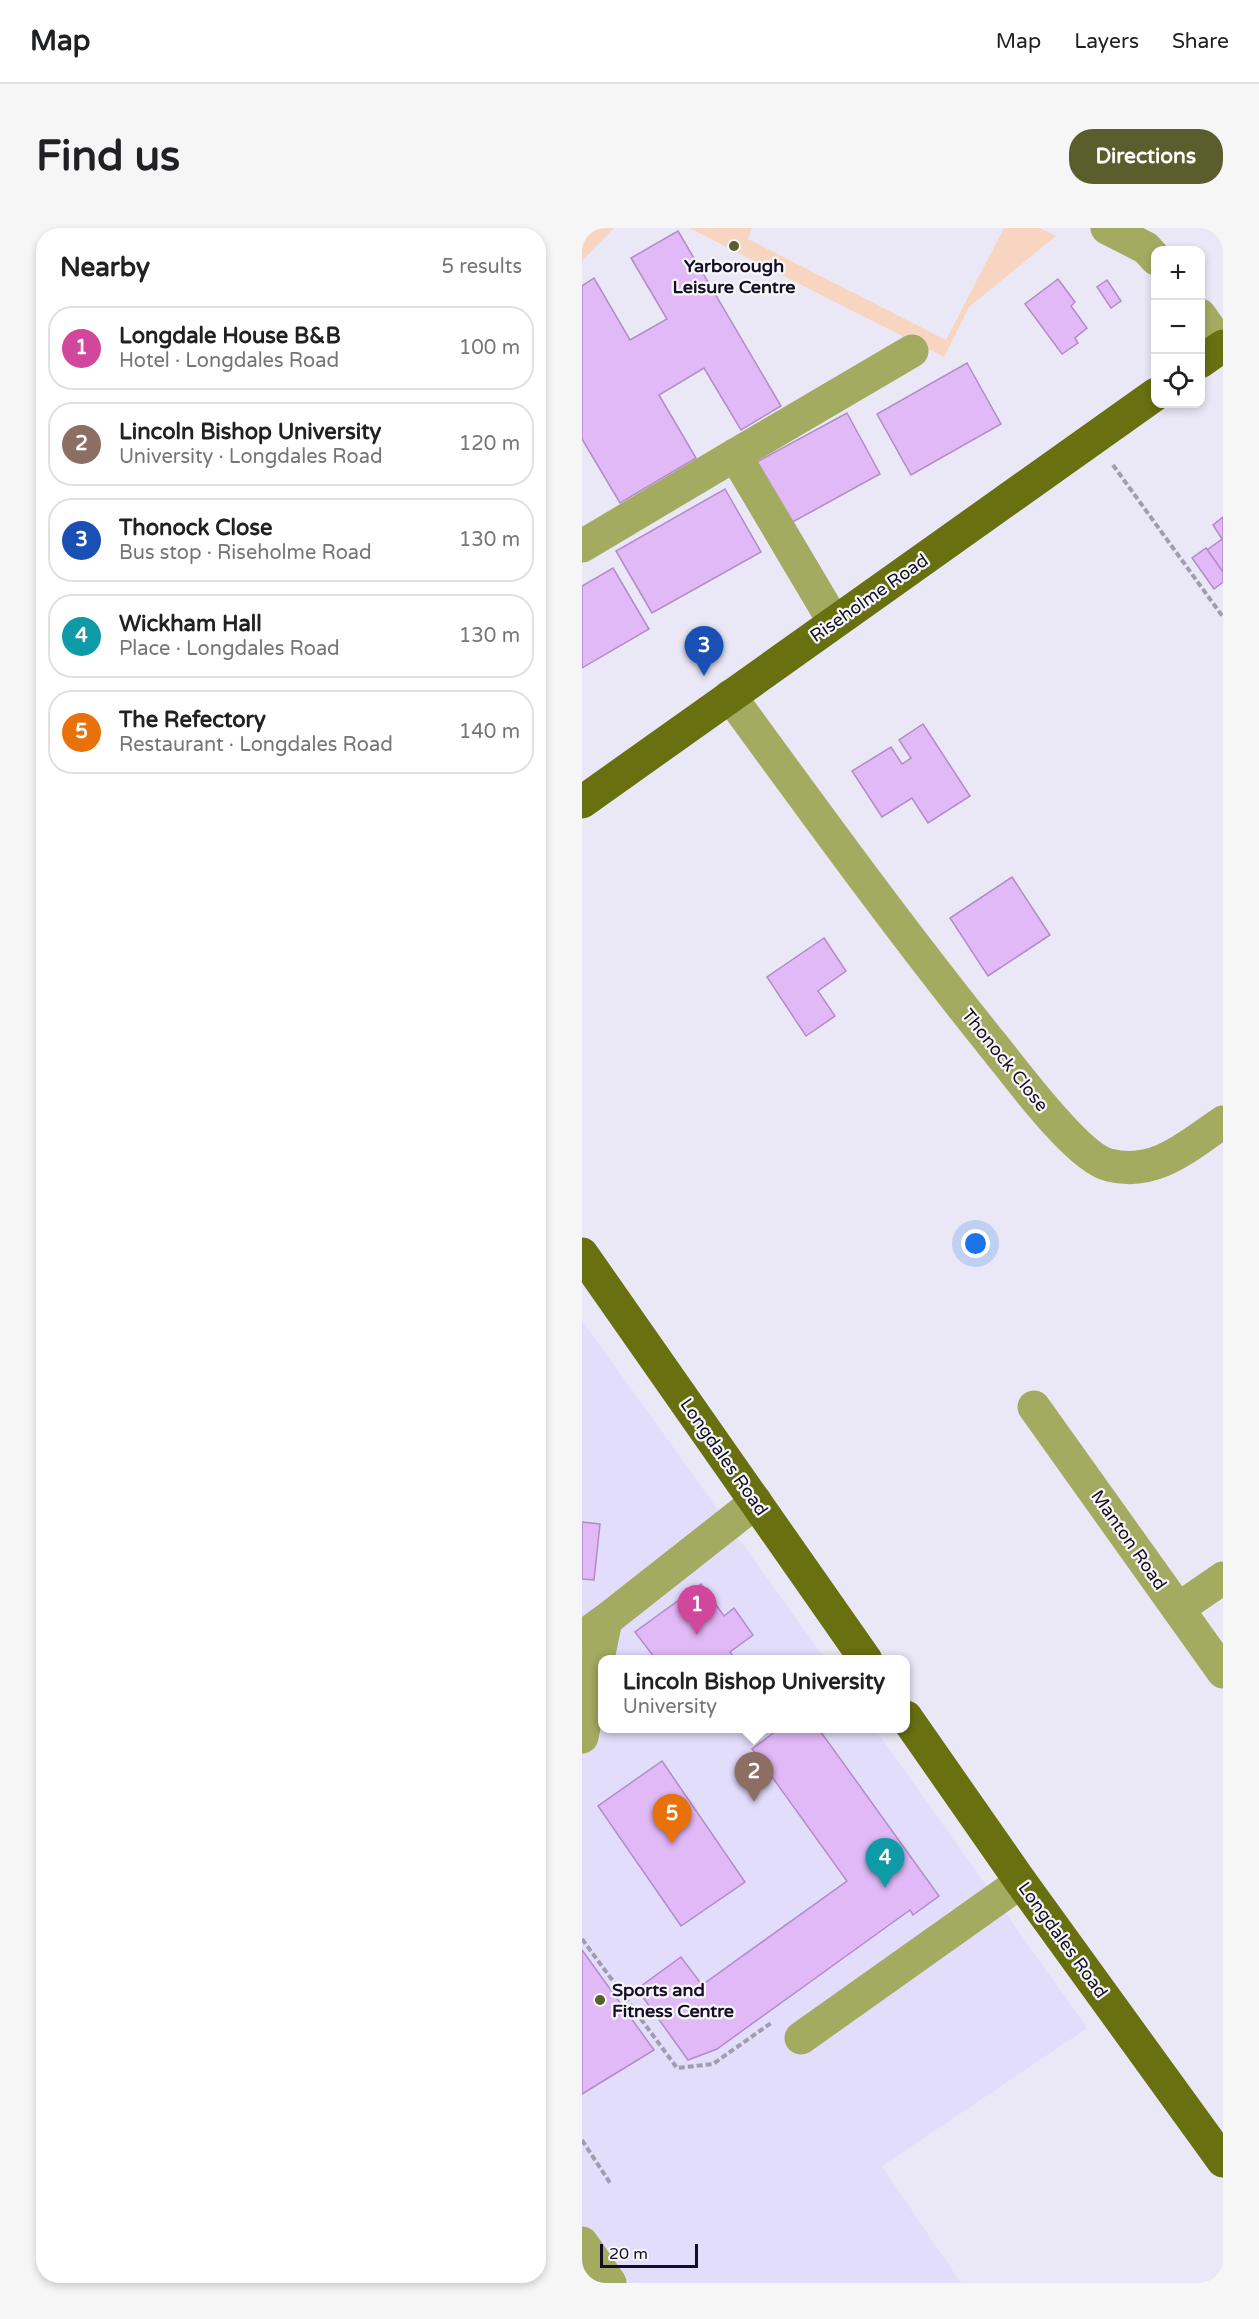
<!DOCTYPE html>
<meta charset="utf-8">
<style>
body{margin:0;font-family:"Varela Round",sans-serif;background:#f6f6f6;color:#202124}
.controls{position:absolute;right:18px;top:18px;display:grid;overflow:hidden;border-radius:12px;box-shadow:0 3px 9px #0003}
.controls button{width:54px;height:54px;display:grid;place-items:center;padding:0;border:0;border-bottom:2px solid #e0e0e0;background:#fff;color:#202124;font:30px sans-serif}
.scale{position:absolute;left:18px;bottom:15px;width:98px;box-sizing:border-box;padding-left:6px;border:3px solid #150e27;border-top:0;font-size:16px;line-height:21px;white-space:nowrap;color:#150e27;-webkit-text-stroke:4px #f7f7f7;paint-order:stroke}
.you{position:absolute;left:394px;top:1016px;width:21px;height:21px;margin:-15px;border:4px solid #fff;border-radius:50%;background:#1a73e8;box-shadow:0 0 0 9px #1a73e833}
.badge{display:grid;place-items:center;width:39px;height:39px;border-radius:50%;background:#595e2c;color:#fff;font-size:20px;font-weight:700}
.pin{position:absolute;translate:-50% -50px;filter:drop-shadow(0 2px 3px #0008)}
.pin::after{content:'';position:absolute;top:32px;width:21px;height:18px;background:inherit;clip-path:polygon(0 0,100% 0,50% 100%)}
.popup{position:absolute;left:16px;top:1427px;width:312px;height:78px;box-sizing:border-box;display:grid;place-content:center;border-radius:12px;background:#fff;filter:drop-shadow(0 2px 4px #0005);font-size:20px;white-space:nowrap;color:#757577}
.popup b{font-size:22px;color:#202124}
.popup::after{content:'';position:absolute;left:50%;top:100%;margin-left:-12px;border:12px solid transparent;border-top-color:#fff}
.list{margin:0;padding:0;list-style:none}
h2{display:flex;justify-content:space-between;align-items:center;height:78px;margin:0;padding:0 24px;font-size:26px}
h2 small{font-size:20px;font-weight:400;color:#757577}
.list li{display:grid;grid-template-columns:39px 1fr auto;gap:18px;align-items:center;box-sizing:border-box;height:84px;margin:0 12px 12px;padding:0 12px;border:2px solid #e0e0e0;border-radius:24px}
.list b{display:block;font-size:22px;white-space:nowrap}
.list p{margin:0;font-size:20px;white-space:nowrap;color:#757577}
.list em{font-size:20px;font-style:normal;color:#757577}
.icon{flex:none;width:33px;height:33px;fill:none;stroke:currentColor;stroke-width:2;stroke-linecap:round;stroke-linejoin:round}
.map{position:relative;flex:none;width:641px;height:2055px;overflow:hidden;border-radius:24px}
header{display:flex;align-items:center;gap:36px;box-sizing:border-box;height:84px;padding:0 30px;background:#fff;border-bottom:2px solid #e0e0e0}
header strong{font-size:28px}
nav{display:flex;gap:33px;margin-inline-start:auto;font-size:21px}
.intro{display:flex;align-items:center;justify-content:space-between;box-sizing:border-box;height:144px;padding:0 36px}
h1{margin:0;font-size:42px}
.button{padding:15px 27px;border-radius:24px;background:#595e2c;color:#fff;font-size:21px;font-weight:700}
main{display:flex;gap:36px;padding:0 36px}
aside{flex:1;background:#fff;border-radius:24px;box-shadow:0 3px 9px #0003}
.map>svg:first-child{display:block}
.built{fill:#e3ddfc}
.green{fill:#f7d5c0}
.building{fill:#e1b9f7;stroke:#b38bc7;stroke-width:1.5}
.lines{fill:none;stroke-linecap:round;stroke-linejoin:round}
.path{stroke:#a19daf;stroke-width:4;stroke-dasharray:6 3;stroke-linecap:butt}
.minor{stroke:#a3ab60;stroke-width:33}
.major{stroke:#697010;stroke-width:33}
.poi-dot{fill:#595e2c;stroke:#f7f7f7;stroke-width:2}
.labels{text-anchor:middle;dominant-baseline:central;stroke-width:4.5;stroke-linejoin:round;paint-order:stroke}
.poi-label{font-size:18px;font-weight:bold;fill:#150e27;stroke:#f7f7f7}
.street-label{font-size:18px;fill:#150e27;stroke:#f7f7f7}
</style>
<header>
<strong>Map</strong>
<nav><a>Map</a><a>Layers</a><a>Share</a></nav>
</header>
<div class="intro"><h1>Find us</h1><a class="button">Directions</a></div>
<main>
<aside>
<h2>Nearby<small>5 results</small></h2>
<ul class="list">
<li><span class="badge" style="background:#d1479c">1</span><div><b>Longdale House B&amp;B</b><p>Hotel · Longdales Road</p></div><em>100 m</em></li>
<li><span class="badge" style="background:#8d6e63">2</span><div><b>Lincoln Bishop University</b><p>University · Longdales Road</p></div><em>120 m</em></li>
<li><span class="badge" style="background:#1a4fb4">3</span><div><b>Thonock Close</b><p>Bus stop · Riseholme Road</p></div><em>130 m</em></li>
<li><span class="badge" style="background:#0f9aa8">4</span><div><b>Wickham Hall</b><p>Place · Longdales Road</p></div><em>130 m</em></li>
<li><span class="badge" style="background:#e8710a">5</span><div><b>The Refectory</b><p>Restaurant · Longdales Road</p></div><em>140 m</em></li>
</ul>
</aside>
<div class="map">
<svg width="641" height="2055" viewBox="0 0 641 2055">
<rect width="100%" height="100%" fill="#eae8f6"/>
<path class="built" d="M0 1092 243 1431 21 1432V1500L293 1501 504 1798 502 1797 504 1801 300 1938 379 2055H0Z"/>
<g class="green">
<path d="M0 0H32L0 33Z"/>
<path d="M107 0H170L166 11 364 112 422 0H458L474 8 387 79 362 129Z"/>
</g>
<g class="building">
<path d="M96 3 199 178 159 202 122 140 77 167 114 230 38 275 0 211V58L12 50 48 112 85 91 49 30Z"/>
<path d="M476 51 493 74 489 78 505 100 493 110 496 115 480 126 443 76Z"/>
<path d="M525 52 539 73 529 80 515 59Z"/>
<path d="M385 135 419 196 329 247 295 186Z"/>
<path d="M265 185 298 246 207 296 173 235Z"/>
<path d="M143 261 179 324 70 385 34 323Z"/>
<path d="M641 289V344L625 322 640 311 631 297Z"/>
<path d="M624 320 641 344V354L632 361 610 330Z"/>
<path d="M31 340 67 401 0 440V358Z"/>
<path d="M341 496 388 568 346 595 330 570 300 589 270 543 309 519 320 536 329 530 317 512Z"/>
<path d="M430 649 468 707 406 748 368 690Z"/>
<path d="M242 710 264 743 236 763 253 788 224 808 185 749Z"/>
<path d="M0 1294 18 1296 12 1352 0 1351Z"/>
<path d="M119 1356 142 1388 152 1380 171 1407 148 1424 154 1432H77L72 1429 53 1404Z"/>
<path d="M198 1500H236L357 1668 331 1687 328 1682 135 1821 106 1832 55 1761 99 1729 120 1757 265 1653 170 1521Z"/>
<path d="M80 1533 163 1654 99 1698 16 1578Z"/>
<path d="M0 1722 72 1822 0 1866Z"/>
</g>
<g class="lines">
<g class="path">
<path d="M570 99 574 97"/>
<path d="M531 237 641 389"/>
<path d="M0 1711 95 1840 131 1836 189 1795"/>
<path d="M0 1912 28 1955"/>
</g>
<g class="minor">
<path d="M525 0 564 20 574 31"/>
<path d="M618 87 640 118"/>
<path d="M0 318 153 227"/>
<path d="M252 394 153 227 330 123"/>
<path d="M148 468C235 587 321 706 414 821 435 847 496 930 527 937 573 949 606 918 641 894"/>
<path d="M452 1179 641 1444"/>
<path d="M596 1381 641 1350"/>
<path d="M24 1392 174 1274"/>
<path d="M0 1409 24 1392 0 1509"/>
<path d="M219 1810 439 1654"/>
<path d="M0 2015 28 2055"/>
</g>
<g class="major">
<path d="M618 134 641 118"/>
<path d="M0 574 574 166"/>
<path d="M0 1026 284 1432"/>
<path d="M324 1489 439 1654 641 1933"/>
</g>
</g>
<g class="poi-dot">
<circle cx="152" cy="18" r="6"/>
<circle cx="18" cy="1772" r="6"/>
</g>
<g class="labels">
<g class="poi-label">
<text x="152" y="38">Yarborough<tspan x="152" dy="21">Leisure Centre</tspan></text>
<text x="30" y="1762" text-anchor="start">Sports and<tspan x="30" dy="21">Fitness Centre</tspan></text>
</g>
<g class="street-label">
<text transform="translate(287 370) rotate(-35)">Riseholme Road</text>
<text transform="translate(423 832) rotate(51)">Thonock Close</text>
<text transform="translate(142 1229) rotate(55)">Longdales Road</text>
<text transform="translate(547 1312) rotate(55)">Manton Road</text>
<text transform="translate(481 1712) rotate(54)">Longdales Road</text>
</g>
</g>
</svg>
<div class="controls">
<button>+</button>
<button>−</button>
<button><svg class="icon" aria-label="locate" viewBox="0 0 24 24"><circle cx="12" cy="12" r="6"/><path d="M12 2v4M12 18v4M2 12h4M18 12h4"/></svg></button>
</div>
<div class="scale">20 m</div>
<div class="you"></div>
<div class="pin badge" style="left:115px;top:1407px;background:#d1479c">1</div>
<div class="pin badge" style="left:172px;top:1574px;background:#8d6e63">2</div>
<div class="popup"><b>Lincoln Bishop University</b>University</div>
<div class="pin badge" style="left:122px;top:448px;background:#1a4fb4">3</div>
<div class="pin badge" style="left:303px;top:1660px;background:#0f9aa8">4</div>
<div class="pin badge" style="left:90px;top:1616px;background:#e8710a">5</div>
</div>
</main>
